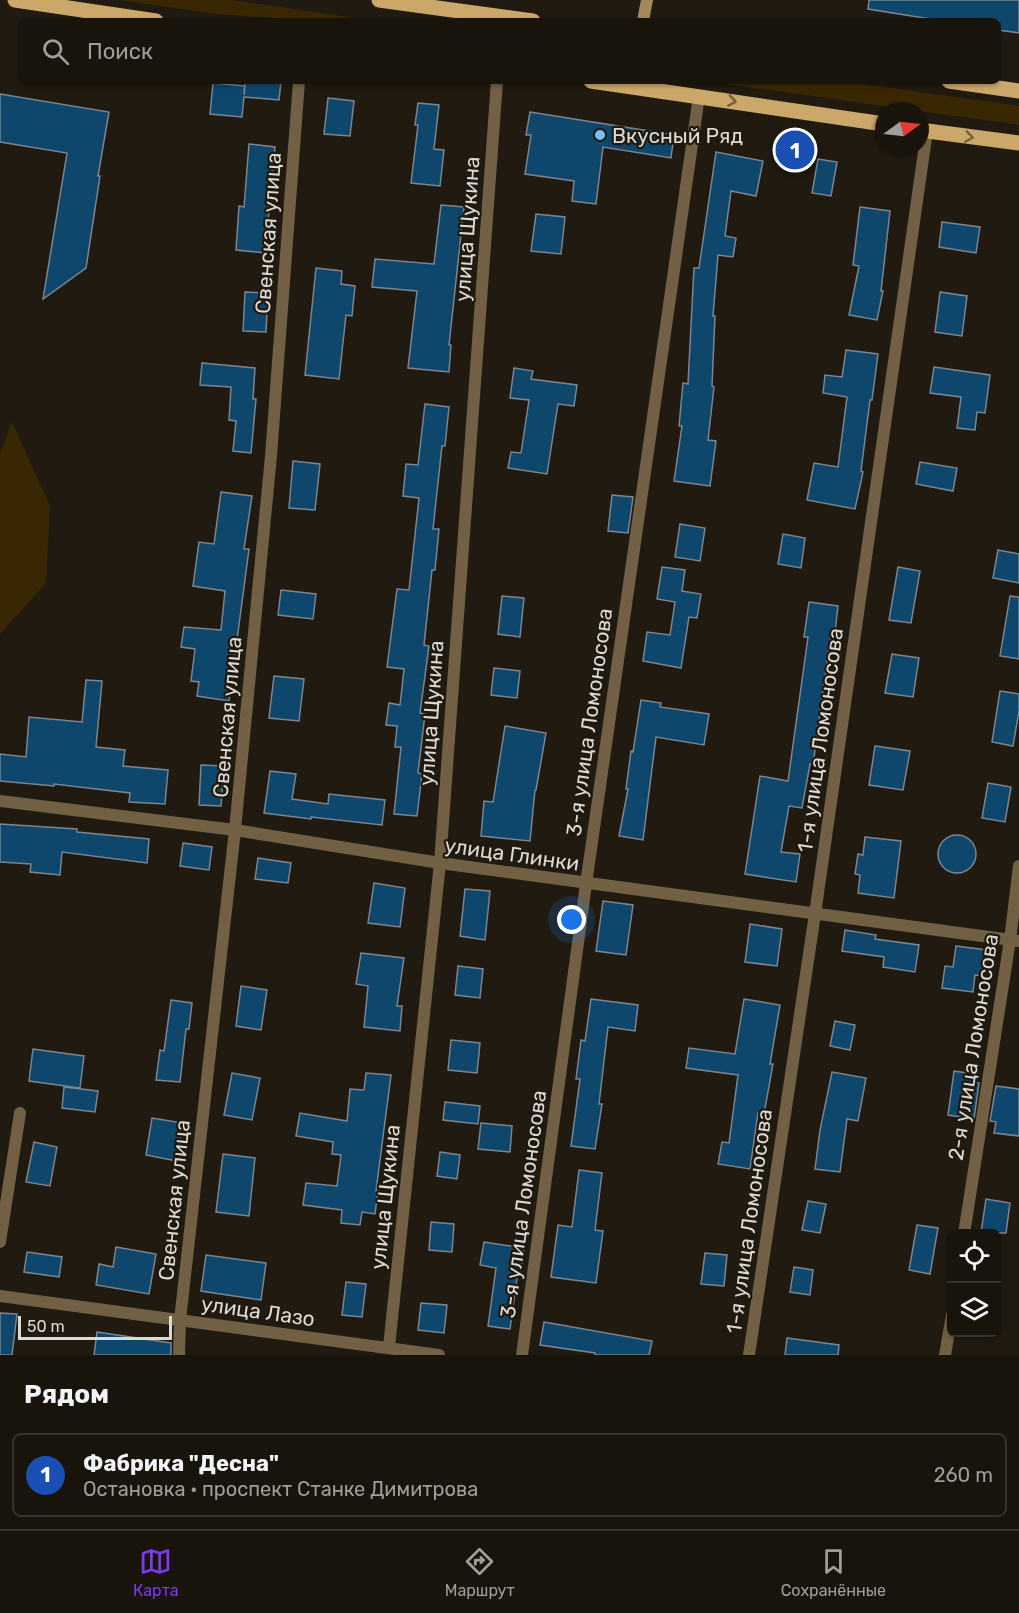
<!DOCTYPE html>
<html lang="ru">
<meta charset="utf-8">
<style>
body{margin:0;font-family:Rubik,sans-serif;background:#211d15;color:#f1f3f6}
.controls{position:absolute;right:18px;bottom:18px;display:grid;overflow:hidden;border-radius:9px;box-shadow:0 2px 4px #0004}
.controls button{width:54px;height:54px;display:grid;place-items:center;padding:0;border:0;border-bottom:2px solid #36332d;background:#18140c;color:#f1f3f6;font:30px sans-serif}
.compass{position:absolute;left:875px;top:102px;width:54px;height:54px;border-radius:50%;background:#18140c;box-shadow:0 2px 4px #0004;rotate:75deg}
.scale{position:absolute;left:18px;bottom:15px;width:154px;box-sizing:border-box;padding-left:6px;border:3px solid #dddad3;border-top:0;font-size:16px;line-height:21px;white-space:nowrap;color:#dddad3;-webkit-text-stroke:4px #201a10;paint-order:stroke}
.you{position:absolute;left:572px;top:920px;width:21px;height:21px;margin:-15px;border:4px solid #fff;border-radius:50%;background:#1a73e8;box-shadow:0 0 0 9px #1a73e833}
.badge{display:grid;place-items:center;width:39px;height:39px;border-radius:50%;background:#7c3aed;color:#fff;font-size:20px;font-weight:700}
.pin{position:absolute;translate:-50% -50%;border:3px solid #fff;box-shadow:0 2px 6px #0006}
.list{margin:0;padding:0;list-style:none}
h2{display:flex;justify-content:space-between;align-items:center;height:78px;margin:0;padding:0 24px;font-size:26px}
h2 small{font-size:20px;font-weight:400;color:#9f9e9d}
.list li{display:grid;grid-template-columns:39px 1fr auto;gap:18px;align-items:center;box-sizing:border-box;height:84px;margin:0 12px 12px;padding:0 12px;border:2px solid #36332d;border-radius:9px}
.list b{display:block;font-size:22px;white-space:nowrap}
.list p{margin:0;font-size:20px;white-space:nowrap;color:#9f9e9d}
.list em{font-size:20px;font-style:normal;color:#9f9e9d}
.icon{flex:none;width:33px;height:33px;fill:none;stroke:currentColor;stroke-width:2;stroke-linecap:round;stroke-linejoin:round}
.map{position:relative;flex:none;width:1019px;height:1355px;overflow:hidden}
.search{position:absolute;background:#18140c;box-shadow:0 2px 4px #0004;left:18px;right:18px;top:18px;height:66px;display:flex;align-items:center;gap:15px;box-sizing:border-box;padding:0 21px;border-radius:9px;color:#9f9e9d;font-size:22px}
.sheet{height:174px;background:#18140c}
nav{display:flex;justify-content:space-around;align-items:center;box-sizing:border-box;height:84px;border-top:2px solid #36332d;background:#18140c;font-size:16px;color:#9f9e9d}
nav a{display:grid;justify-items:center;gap:3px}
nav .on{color:#7c3aed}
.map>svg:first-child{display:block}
.green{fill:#392703}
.building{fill:#0f466c;stroke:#7a858f;stroke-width:1.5}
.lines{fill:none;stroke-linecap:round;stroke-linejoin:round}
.street{stroke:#716043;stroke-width:12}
.secondary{stroke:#a48859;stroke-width:12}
.primary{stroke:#cba769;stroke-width:15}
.oneway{stroke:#76603c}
.poi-dot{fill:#79bff8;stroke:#201a10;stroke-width:2}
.labels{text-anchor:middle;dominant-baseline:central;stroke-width:4.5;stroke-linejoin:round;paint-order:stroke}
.poi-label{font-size:21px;fill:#dddad3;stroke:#201a10;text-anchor:start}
.street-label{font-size:21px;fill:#dddad3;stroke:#201a10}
</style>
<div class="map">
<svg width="1019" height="1355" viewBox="0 0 1019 1355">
<rect width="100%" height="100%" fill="#201a10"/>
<g class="green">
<path d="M119 0H232L376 21H318L216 14Z"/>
<path d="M704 81H840L1019 106V125Z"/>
<path d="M12 422 50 506 46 583 0 634V454Z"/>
</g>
<g class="building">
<path d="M869 0H1019V33L998 30V21H943L868 9Z"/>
<path d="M245 81H281L279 100 244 97 242 117 210 114 213 83 245 86 244 95Z"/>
<path d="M0 94 109 112 98 176H100L86 268 43 299 67 153 0 142Z"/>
<path d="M328 98 354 101 350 136 324 134Z"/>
<path d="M418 103 439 105 434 149 444 150 440 186 411 183 418 125H415Z"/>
<path d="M530 112 674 135 671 158 603 147 596 204 572 201 574 181 525 174 531 135H526Z"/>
<path d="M249 144 275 147 265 253 236 250 239 206 244 207Z"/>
<path d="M716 152 763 161 756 196 731 191 725 236 736 238 733 257 718 255 713 316H715L712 386 714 387 708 440 716 441 710 486 674 481 682 426H679L683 383 688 384 694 268H699Z"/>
<path d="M818 159 837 162 831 196 812 193Z"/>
<path d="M441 205 464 207 449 345H451L449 372 408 368 417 291 372 287 375 259 434 264Z"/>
<path d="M860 207 890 211 881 291H883L877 320 849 315 859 266 853 265Z"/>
<path d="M536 214 565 217 561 254 531 251Z"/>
<path d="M942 222 980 227 976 253 939 247Z"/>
<path d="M316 268 342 271 341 284 355 286 352 316 346 315 339 379 305 375Z"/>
<path d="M245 292 268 293 266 332 243 331Z"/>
<path d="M940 292 967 296 962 336 935 332Z"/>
<path d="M846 350 878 354 872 400H870L861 471 863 472 855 509 807 500 814 463 838 467 847 397 823 393 825 375 842 377Z"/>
<path d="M202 363 255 368 253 399H256L251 453 233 451 236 421 229 420 231 387 200 385Z"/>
<path d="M934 367 990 375 985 413 977 412 975 430 957 428 961 397 930 393Z"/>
<path d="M514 368 533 371 531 379 577 385 574 406 558 404 547 474 508 468 511 452 521 453 529 400 510 398Z"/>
<path d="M425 404 449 407 445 446H442L433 529H439L435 570H432L424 645 429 646 420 713 425 714 418 773 422 774 417 816 394 814 401 747H395L397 726 386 725 389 703 400 705 404 669 387 667 397 589 409 590 419 498 403 496 406 464 418 465Z"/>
<path d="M293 461 320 464 315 510 289 508Z"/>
<path d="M920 462 957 468 953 491 916 484Z"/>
<path d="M221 492 252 496 244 549H249L229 701 197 696 199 682 191 681 195 649 181 647 184 627 221 630 225 591 193 586 199 542 214 544Z"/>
<path d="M612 495 633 497 628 533 608 531Z"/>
<path d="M680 524 705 528 700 561 675 557Z"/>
<path d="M783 534 805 538 801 568 778 564Z"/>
<path d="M998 550 1019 554V583L993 578Z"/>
<path d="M662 567 685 570 682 591 701 594 697 618 689 617 681 668 643 661 647 632 670 635 675 602 657 599Z"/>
<path d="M898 567 920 571 911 623 889 620Z"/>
<path d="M281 590 316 594 313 619 278 615Z"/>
<path d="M502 596 524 598 520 637 498 634Z"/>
<path d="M1010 596 1019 597V659L1000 656Z"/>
<path d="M809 602 838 606 834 641 830 640 813 765 810 764 802 808 789 806 781 852 800 854 796 882 745 874 760 776 788 781 808 637H804Z"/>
<path d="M892 654 919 658 913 697 885 693Z"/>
<path d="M494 668 520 671 517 698 491 695Z"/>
<path d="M274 676 304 679 299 721 269 718Z"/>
<path d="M86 680 102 681 96 747 125 750 123 766 168 770 165 804 129 802 130 793 54 784V786L0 781V754L26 757 29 717 82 722Z"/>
<path d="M1000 691 1019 694V711L1013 746 992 742Z"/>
<path d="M641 700 661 703 660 707 709 714 704 745 656 737 643 840 619 836 628 789H626L631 751 633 752Z"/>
<path d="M505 726 546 733 536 790H535L530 841 481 836 484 801 493 802Z"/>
<path d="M875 746 910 751 903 790 869 785Z"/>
<path d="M201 765 224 766 221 806 199 805Z"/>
<path d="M270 771 296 774 292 799 328 804 329 794 385 800 382 825 311 817V819L264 813Z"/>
<path d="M988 783 1011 787 1005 822 982 818Z"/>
<path d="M0 824 77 829V832L149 839 147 863 62 852 60 875 30 872 31 864 0 862Z"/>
<circle cx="957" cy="854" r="19"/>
<path d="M865 837 901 841 894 898 858 893 860 875 855 874 858 854 863 855Z"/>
<path d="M183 843 212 847 209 870 180 866Z"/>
<path d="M258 858 291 863 288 883 255 879Z"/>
<path d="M374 883 405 888 400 927 368 923Z"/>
<path d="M465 889 490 891 485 940 460 936Z"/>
<path d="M603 901 633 905 626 955 596 951Z"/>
<path d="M750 924 782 929 777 966 745 962Z"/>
<path d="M845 930 876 935 875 939 919 945 915 972 883 967 884 957 842 951Z"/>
<path d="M956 946 987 950 983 976 975 975 973 992 942 988 945 966 953 967Z"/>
<path d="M361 953 404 958 397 1006H402L400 1031 364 1027 368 986 356 984Z"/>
<path d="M458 966 483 969 480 998 455 995Z"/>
<path d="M241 986 267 990 261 1030 236 1026Z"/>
<path d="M591 999 638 1005 635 1031 608 1027 599 1104H602L595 1149 571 1146 580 1079H576L581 1040 585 1041Z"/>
<path d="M744 999 780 1005 770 1064H773L764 1114 758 1113 750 1169 718 1164 722 1142 729 1143 738 1075 686 1068 689 1048 735 1054Z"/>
<path d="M171 1000 192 1003 189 1029H186L180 1082 156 1080 160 1050 164 1051Z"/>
<path d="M835 1021 855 1025 850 1050 830 1046Z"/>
<path d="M451 1040 480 1043 477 1073 448 1070Z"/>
<path d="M33 1049 84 1056 80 1088 29 1081Z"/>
<path d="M954 1071 974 1074 973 1082 979 1083 974 1119 948 1115Z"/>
<path d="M832 1072 866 1078 858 1121 847 1119 840 1172 815 1169 820 1130Z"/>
<path d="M232 1073 260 1078 252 1120 224 1115Z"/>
<path d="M366 1073 391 1075 376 1191H378L375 1214 362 1212 360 1225 341 1223 342 1210 303 1205 306 1183 337 1186 341 1155 332 1154 333 1142 296 1136 300 1113 347 1121 350 1089 364 1090Z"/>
<path d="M996 1086 1019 1089V1136L994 1133 996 1122 990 1121Z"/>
<path d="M64 1087 98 1091 95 1112 62 1108Z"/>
<path d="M445 1102 480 1106 478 1124 443 1120Z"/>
<path d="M152 1118 183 1123 177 1161 146 1155Z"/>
<path d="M481 1123 512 1126 510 1152 478 1149Z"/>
<path d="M34 1142 57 1147 50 1186 26 1182Z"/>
<path d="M440 1152 460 1155 457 1179 437 1176Z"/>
<path d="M223 1154 255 1158 249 1216 216 1212Z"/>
<path d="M579 1170 602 1173 595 1230 603 1231 596 1283 551 1277 558 1225 572 1227Z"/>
<path d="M986 1199 1010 1203 1006 1233H981Z"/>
<path d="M808 1201 826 1204 820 1233 802 1230Z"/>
<path d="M431 1222 454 1224 452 1252 429 1250Z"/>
<path d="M917 1225 938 1228 930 1274 909 1270Z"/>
<path d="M484 1242 524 1248 521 1271H518L510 1329 488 1326 496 1268 480 1265Z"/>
<path d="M116 1247 156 1254 149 1294 96 1285 99 1264 113 1267Z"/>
<path d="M27 1252 62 1257 59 1277 24 1272Z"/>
<path d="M705 1253 727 1255 724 1286 701 1284Z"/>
<path d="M206 1255 266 1263 261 1300 201 1291Z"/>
<path d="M794 1267 813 1270 810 1295 790 1292Z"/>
<path d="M346 1282 366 1284 362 1317 342 1315Z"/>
<path d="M421 1303 447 1305 444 1333 418 1330Z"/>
<path d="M0 1313 17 1314 12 1355H0Z"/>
<path d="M544 1322 652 1341 649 1355H595V1353L540 1345Z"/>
<path d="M97 1332 171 1343V1355H94Z"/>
<path d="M787 1338 839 1345 838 1355H785Z"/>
</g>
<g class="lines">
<g class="street">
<path d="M0 801 235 830 440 863 1019 941"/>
<path d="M964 1234 1010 940 1019 866"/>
<path d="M0 1242 20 1113"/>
<path d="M0 1296 439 1355"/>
<path d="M389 1347 440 863 497 81"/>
<path d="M179 1355 180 1320 235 830 271 456 299 81"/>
<path d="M522 1355 586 884 699 96"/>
<path d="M749 1355 815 914 927 131"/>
<path d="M945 1355 952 1315"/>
</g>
<path class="secondary" d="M643 21 647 0"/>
<g class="primary">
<path d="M15 0 156 21"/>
<path d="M379 0 533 21"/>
<path d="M591 81 884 124"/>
<path d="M949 81 1019 91"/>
<path d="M920 130 1019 143"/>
</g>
</g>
<defs><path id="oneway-chevron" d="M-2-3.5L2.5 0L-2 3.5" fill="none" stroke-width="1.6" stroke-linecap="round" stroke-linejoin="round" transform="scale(1.5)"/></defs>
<g class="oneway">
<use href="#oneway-chevron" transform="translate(732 101) rotate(9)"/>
<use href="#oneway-chevron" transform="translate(969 137) rotate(8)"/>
</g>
<circle class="poi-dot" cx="600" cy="135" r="6"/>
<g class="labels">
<g class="poi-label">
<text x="612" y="135">Вкусный Ряд</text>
</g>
<g class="street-label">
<text transform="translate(467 229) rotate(-86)">улица Щукина</text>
<text transform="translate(268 233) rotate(-86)">Свенская улица</text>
<text transform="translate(431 713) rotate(-86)">улица Щукина</text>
<text transform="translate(227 717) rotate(-85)">Свенская улица</text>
<text transform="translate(589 722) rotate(-82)">3-я улица Ломоносова</text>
<text transform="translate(820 740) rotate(-82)">1-я улица Ломоносова</text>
<text transform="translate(512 854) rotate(8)">улица Глинки</text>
<text transform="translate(973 1047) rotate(-81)">2-я улица Ломоносова</text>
<text transform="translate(385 1197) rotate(-84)">улица Щукина</text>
<text transform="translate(174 1200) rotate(-84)">Свенская улица</text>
<text transform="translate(523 1204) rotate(-82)">3-я улица Ломоносова</text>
<text transform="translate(749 1221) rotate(-82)">1-я улица Ломоносова</text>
<text transform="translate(258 1311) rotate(8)">улица Лазо</text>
</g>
</g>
</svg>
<div class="controls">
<button><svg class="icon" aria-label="locate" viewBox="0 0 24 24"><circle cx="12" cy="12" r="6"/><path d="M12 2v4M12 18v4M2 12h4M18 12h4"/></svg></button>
<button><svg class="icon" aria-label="layers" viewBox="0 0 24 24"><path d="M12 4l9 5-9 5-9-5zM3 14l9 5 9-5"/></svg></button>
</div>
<svg class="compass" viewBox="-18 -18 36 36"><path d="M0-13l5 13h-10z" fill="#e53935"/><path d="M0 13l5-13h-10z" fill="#9f9e9d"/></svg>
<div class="scale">50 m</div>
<div class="you"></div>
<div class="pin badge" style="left:795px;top:150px;background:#1a4fb4">1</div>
<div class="search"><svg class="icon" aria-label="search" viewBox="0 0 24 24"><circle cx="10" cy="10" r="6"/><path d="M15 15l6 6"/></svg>Поиск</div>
</div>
<section class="sheet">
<h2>Рядом<small></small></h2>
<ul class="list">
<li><span class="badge" style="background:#1a4fb4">1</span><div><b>Фабрика &quot;Десна&quot;</b><p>Остановка · проспект Станке Димитрова</p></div><em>260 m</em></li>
</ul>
</section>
<nav>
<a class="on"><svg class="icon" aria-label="map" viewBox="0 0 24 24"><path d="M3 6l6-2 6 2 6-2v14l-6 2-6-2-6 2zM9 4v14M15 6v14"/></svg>Карта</a>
<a><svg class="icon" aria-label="directions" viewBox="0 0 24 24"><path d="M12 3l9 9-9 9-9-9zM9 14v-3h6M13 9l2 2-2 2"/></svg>Маршрут</a>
<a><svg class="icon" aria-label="saved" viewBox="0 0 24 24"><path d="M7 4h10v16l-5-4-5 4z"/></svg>Сохранённые</a>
</nav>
